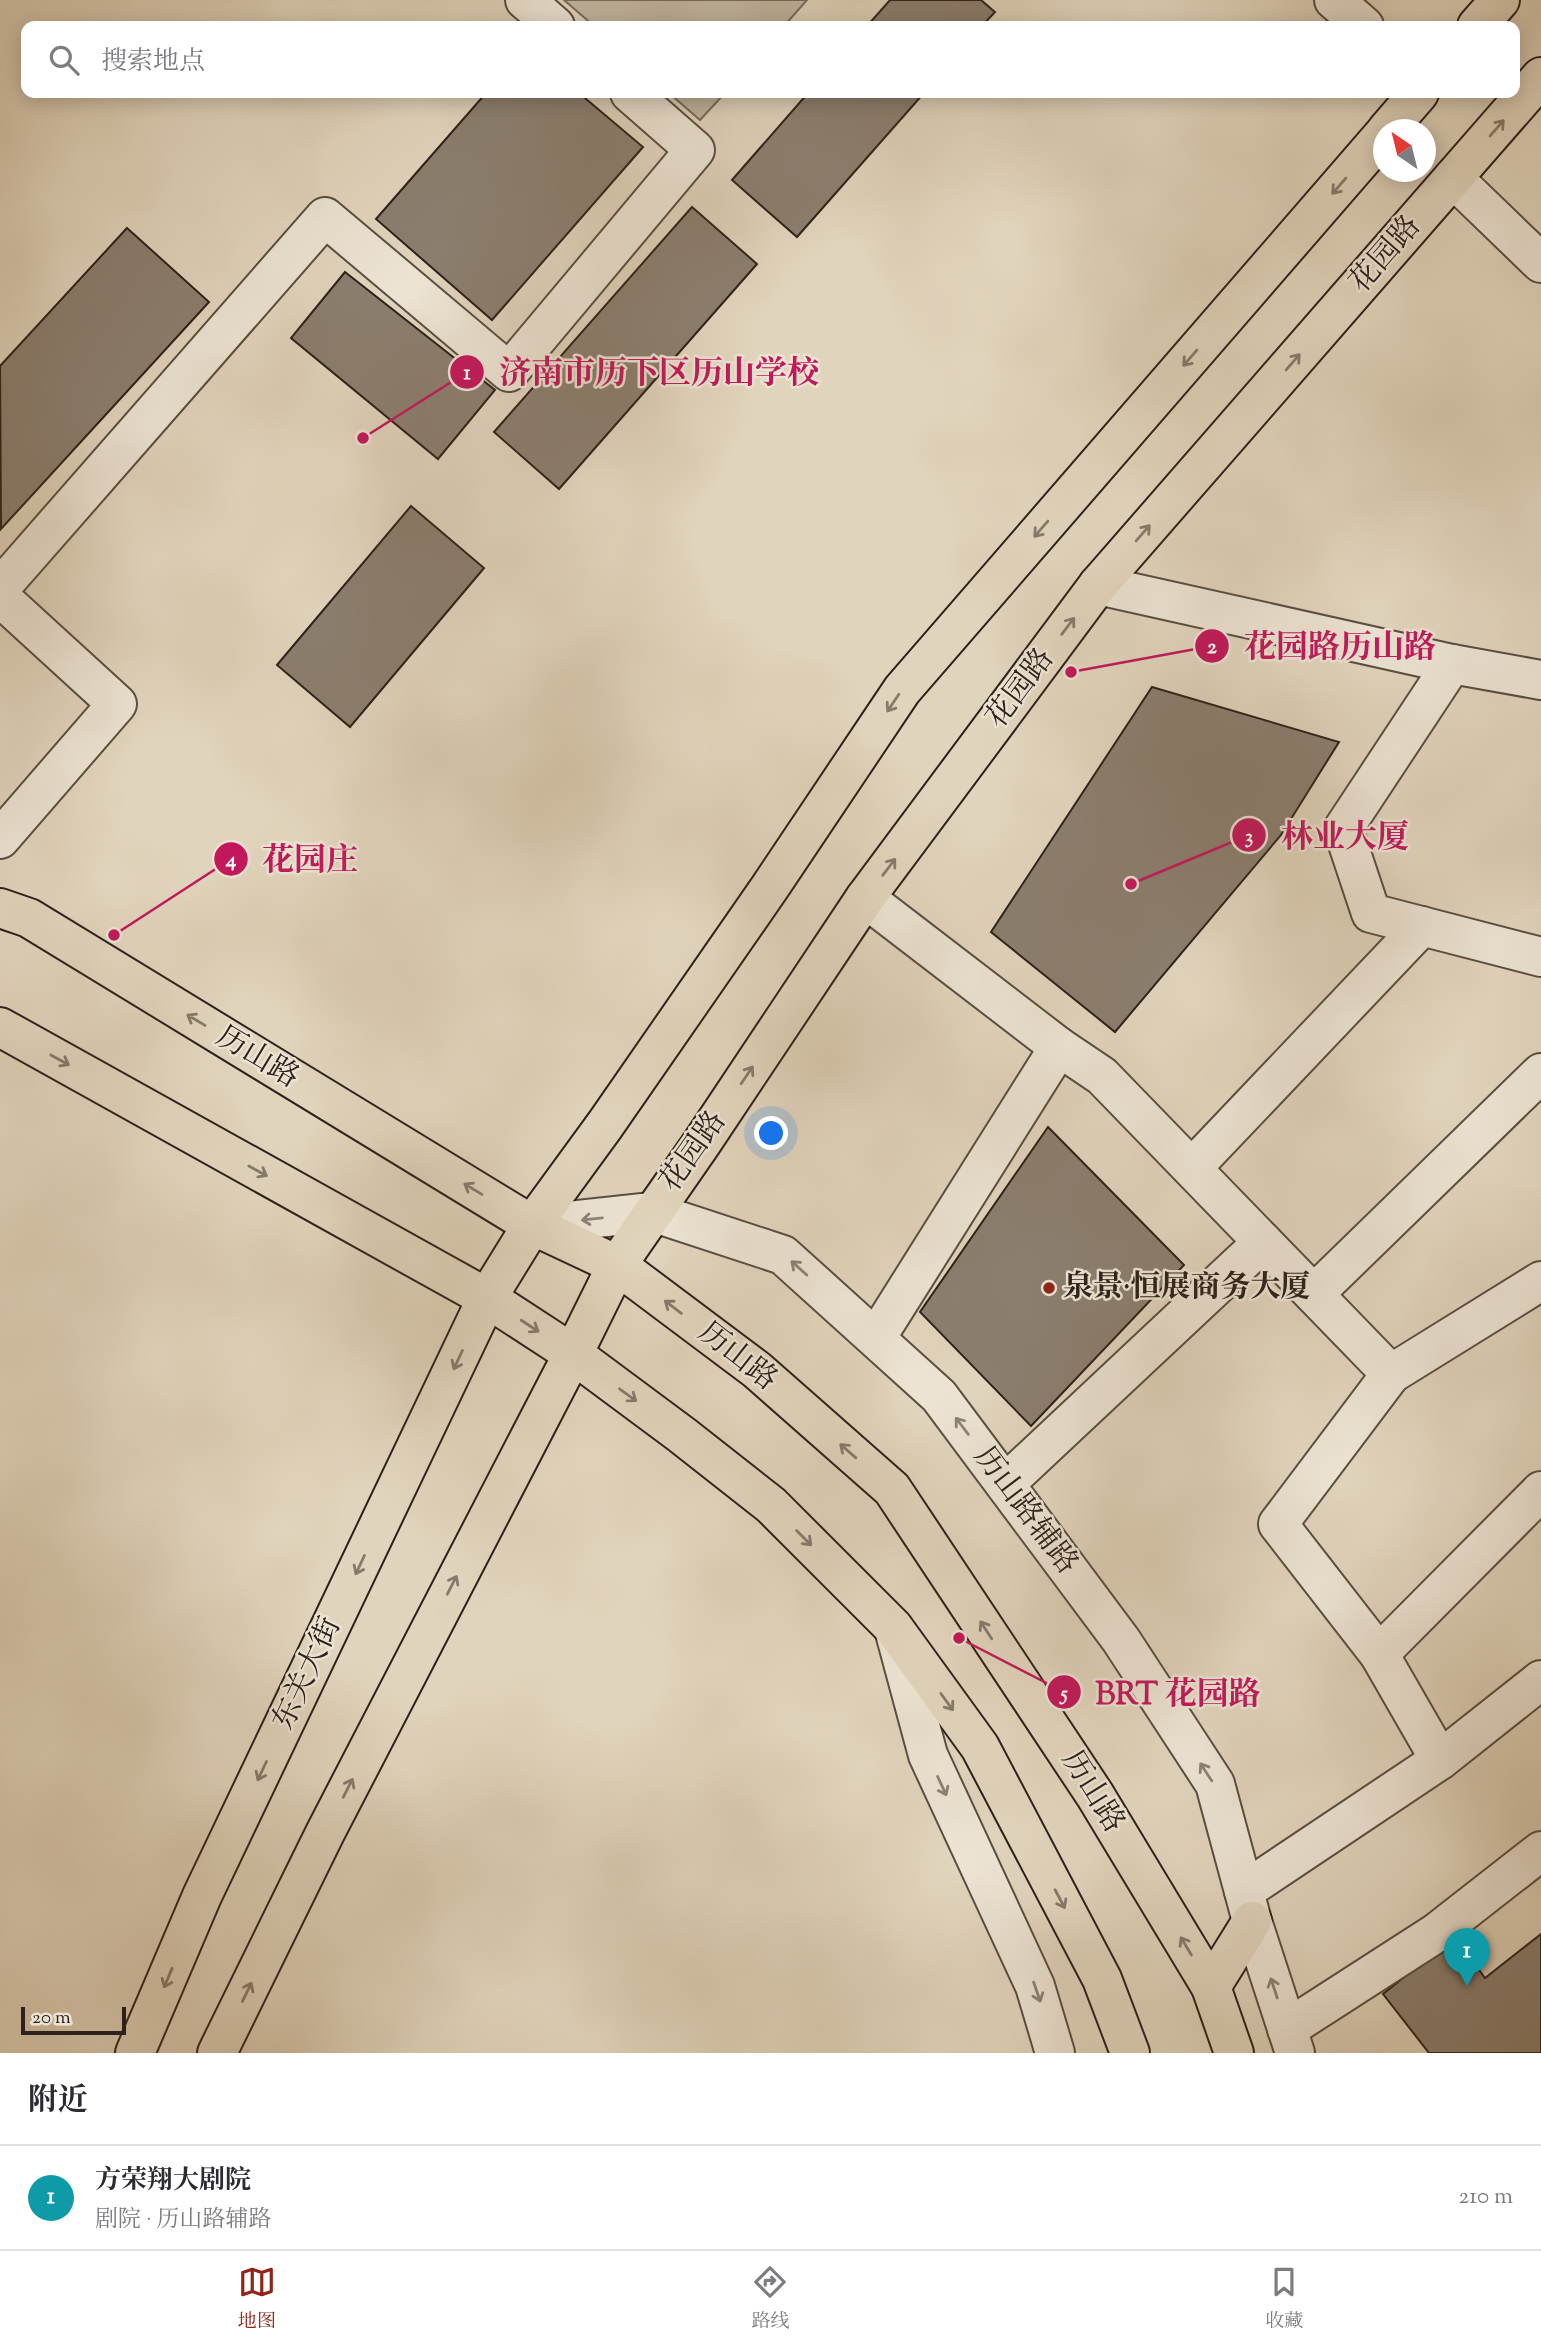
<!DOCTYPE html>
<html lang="zh">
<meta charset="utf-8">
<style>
body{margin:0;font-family:"Sorts Mill Goudy","Noto Serif SC",serif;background:#f7f7f7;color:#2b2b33}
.compass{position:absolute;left:1373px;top:119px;width:63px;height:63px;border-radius:50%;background:#fff;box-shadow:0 4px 18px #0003;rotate:325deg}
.scale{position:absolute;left:21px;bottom:18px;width:105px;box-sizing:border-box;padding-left:7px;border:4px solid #2d211b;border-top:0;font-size:19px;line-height:24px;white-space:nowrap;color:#2d211b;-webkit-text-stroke:5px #ece3d3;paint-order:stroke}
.you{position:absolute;left:772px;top:1134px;width:24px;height:24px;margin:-18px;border:5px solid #fff;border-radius:50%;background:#1a73e8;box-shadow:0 0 0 10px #1a73e833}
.badge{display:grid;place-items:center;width:46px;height:46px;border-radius:50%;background:#8f2418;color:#fff;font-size:23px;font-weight:700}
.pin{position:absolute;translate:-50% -58px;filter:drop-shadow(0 2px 4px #0008)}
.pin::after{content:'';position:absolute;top:37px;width:24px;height:21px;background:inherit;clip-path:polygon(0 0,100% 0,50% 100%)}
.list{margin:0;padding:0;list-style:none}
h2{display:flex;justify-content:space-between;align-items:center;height:91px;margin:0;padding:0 28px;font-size:30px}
h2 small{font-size:23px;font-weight:400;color:#7c7c81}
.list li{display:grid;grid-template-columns:46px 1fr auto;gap:21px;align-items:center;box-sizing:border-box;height:105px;padding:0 28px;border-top:2px solid #e1e1e2}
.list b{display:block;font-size:26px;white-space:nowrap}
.list p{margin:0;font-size:23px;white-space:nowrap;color:#7c7c81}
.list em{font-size:23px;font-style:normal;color:#7c7c81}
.icon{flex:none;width:38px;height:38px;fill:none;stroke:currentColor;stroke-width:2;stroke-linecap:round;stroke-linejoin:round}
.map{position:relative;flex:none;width:1541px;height:2053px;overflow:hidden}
.search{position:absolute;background:#fff;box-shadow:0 4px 18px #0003;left:21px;right:21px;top:21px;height:77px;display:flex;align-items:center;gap:18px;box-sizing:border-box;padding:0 24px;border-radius:14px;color:#7c7c81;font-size:26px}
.sheet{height:196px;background:#fff}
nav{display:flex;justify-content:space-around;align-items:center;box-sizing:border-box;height:98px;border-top:2px solid #e1e1e2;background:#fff;font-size:19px;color:#7c7c81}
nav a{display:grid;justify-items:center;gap:4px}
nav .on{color:#8f2418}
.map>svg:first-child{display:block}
.green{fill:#c2b6a1;stroke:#786c5e;stroke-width:2}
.building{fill:#8b7e6f;stroke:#2d211b;stroke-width:2}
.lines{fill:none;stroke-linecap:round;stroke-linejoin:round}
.minor-casing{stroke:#5a4e43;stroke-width:42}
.major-casing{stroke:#2d211b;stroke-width:42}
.minor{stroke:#ece3d3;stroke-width:38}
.major{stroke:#e1d4bc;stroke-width:38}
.oneway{stroke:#877a6c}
.oneway2{stroke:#8c8277}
.poi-dot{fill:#8f2418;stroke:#ece3d3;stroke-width:2.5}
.labels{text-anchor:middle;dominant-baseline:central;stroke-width:5;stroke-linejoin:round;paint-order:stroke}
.street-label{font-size:30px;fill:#2d211b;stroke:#ece3d3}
.poi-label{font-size:30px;font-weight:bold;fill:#2d211b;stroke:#ece3d3;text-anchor:start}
.leader{fill:none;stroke:#c2185b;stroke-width:2.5}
.callout-dot{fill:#c2185b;stroke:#ece3d3;stroke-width:2.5}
.mark-label{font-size:21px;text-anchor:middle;font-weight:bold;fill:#fff}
.callout-label{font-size:32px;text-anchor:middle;font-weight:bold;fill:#c2185b;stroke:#ece3d3;stroke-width:5;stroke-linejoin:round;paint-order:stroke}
</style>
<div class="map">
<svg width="1541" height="2053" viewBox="0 0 1541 2053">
<rect width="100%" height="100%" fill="#e1d4bc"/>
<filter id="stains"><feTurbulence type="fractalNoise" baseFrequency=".00286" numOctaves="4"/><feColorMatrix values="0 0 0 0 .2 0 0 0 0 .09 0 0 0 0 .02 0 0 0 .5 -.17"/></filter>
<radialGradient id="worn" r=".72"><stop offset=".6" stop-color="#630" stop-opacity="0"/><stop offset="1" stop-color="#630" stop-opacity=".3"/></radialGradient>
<g class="green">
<path d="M564 0H807L784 26H594Z"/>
<path d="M669 93H725L700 120Z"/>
</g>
<g class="building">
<path d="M890 0H981L995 12 982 26H867Z"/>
<path d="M486 93H579L643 147 492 320 376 219Z"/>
<path d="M808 93H924L797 237 732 180Z"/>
<path d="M692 207 757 264 559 489 494 432Z"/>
<path d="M127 228 209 302 1 529 0 366Z"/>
<path d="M345 272 495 390 438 459 291 338Z"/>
<path d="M411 506 484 568 350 727 277 665Z"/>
<path d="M1152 687 1339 742 1281 835 1115 1032 991 932Z"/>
<path d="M1048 1127 1184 1265 1031 1426 920 1312Z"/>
<path d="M1541 1934V2053H1429L1383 1994 1455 1937 1485 1978Z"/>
</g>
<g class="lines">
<g class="minor-casing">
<g id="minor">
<path d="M525 0 555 26"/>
<path d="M1334 0 1364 26"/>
<path d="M1453 178 1541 263"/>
<path d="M1098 585 1452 664 1541 680"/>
<path d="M0 588 325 217 509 372 695 150 630 93"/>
<path d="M0 597 117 704 0 839"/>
<path d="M1452 664 1343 829 1371 913 1541 957"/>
<path d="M865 898 1059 1047 1102 1076 1391 1374 1278 1524 1379 1654 1440 1760 1244 1891"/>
<path d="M1192 1168 1422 926"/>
<path d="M532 1225 652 1212 783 1255 939 1396 1121 1640 1215 1784 1252 1921 1295 2053"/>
<path d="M1314 1294 1541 1073"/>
<path d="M876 1338 1059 1047"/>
<path d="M1391 1374 1541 1281"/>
<path d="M1005 1484 1263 1242"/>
<path d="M894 1629 928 1755 1035 1986 1055 2053"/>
<path d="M1379 1654 1541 1491"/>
<path d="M1440 1760 1541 1680"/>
<path d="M1287 2029 1436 1933 1541 1851"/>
</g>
</g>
<g class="major-casing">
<g id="major">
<path d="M1477 26 1500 0"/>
<path d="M1387 130 1419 93"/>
<path d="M0 908 29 918 532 1225 617 1265 757 1370 892 1489 1095 1795 1211 1987 1234 2053"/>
<path d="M0 1027 487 1298 573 1354 682 1435 771 1505 893 1627 980 1747 1102 1979 1130 2053"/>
<path d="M1211 1987 1252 1921"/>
<path d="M135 2053 202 1896 487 1298 532 1225 605 1125 770 887 902 690 1384 134"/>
<path d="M217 2053 325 1833 573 1354 617 1265 701 1144 865 898 1098 585 1541 77"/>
</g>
</g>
<use href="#minor" class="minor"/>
<use href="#major" class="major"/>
</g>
<defs><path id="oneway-shaft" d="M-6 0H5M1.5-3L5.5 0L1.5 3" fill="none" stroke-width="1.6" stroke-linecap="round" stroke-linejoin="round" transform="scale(1.75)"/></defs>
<g class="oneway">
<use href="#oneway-shaft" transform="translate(1497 128) rotate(-49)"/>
<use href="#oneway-shaft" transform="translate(1339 186) rotate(131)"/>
<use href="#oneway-shaft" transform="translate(1190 358) rotate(131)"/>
<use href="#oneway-shaft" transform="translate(1293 362) rotate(-49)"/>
<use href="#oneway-shaft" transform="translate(1041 529) rotate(131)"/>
<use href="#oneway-shaft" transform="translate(1143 533) rotate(-49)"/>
<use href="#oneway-shaft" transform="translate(1068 626) rotate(-53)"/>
<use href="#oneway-shaft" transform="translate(893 703) rotate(124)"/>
<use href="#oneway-shaft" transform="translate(889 867) rotate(-53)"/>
<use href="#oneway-shaft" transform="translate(196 1020) rotate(-149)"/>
<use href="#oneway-shaft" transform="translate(60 1060) rotate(29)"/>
<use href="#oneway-shaft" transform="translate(747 1075) rotate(-56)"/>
<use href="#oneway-shaft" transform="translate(258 1171) rotate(29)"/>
<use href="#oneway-shaft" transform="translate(473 1189) rotate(-149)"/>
<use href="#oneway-shaft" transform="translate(673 1307) rotate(-143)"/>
<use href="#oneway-shaft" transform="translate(530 1326) rotate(33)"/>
<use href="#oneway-shaft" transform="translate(458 1360) rotate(115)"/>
<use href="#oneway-shaft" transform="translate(628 1395) rotate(36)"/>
<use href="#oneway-shaft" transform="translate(848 1451) rotate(-139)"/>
<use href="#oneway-shaft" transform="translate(804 1538) rotate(45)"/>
<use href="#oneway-shaft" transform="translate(360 1565) rotate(115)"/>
<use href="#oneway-shaft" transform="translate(452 1585) rotate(-63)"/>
<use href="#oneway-shaft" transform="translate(986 1630) rotate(-123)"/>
<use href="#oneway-shaft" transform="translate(947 1702) rotate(54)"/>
<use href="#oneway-shaft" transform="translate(262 1771) rotate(115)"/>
<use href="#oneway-shaft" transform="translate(348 1788) rotate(-63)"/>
<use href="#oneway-shaft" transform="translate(1060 1899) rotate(62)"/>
<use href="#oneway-shaft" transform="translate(1186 1946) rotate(-121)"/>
<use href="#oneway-shaft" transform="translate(168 1978) rotate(113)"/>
<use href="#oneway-shaft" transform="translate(247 1992) rotate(-64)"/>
</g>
<g class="oneway2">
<use href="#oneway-shaft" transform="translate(592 1219) rotate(174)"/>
<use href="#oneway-shaft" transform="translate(799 1268) rotate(-138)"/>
<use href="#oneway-shaft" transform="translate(962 1426) rotate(-127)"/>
<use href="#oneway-shaft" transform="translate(1206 1772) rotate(-123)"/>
<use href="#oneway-shaft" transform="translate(942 1786) rotate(65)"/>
<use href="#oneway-shaft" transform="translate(1274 1988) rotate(-108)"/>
<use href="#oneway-shaft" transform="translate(1037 1992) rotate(71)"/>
</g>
<circle class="poi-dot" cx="1049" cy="1288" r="7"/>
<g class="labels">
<g class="street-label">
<text transform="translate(1386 255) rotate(-49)">花园路</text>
<text transform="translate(1021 689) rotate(-53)">花园路</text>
<text transform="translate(257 1058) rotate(31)">历山路</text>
<text transform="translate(694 1152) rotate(-55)">花园路</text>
<text transform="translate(737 1357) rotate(38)">历山路</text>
<text transform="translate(1025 1511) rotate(53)">历山路辅路</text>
<text transform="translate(308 1674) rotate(-65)">东关大街</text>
<text transform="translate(1092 1792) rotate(58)">历山路</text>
</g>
<g class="poi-label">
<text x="1063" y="1288">泉景·恒展商务大厦</text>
</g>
</g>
<path class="leader" d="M363 438L467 372M1071 672L1212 646M1131 884L1249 835M114 935L231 859M959 1638L1064 1692"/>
<g class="callout-dot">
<circle cx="363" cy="438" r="7"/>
<circle cx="1071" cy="672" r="7"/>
<circle cx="1131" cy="884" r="7"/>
<circle cx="114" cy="935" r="7"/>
<circle cx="959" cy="1638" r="7"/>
<circle cx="467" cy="372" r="18"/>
<circle cx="1212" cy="646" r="18"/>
<circle cx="1249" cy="835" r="18"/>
<circle cx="231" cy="859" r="18"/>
<circle cx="1064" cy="1692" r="18"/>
</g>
<g class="mark-label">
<text x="467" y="379">1</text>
<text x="1212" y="653">2</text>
<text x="1249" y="843">3</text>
<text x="231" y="866">4</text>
<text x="1064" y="1700">5</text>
</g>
<g class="callout-label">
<text x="659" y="383">济南市历下区历山学校</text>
<text x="1340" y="657">花园路历山路</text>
<text x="1345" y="847">林业大厦</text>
<text x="310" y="870">花园庄</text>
<text x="1178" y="1704">BRT 花园路</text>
</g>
<rect width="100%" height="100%" filter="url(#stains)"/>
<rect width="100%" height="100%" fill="url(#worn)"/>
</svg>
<svg class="compass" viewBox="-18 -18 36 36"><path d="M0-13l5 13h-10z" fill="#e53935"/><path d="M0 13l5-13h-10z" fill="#7c7c81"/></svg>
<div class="scale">20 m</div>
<div class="you"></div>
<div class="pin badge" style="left:1467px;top:1986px;background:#0f9aa8">1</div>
<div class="search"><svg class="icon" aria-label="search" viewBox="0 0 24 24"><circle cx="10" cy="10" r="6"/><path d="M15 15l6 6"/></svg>搜索地点</div>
</div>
<section class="sheet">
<h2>附近<small></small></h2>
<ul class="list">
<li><span class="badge" style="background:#0f9aa8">1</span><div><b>方荣翔大剧院</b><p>剧院 · 历山路辅路</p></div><em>210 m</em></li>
</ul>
</section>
<nav>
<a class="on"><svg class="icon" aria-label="map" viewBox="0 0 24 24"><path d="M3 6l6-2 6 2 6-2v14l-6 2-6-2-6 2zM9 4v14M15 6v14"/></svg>地图</a>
<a><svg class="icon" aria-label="directions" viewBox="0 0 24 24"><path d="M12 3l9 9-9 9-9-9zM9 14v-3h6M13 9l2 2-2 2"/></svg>路线</a>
<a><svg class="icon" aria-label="saved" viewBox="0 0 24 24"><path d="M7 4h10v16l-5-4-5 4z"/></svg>收藏</a>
</nav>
